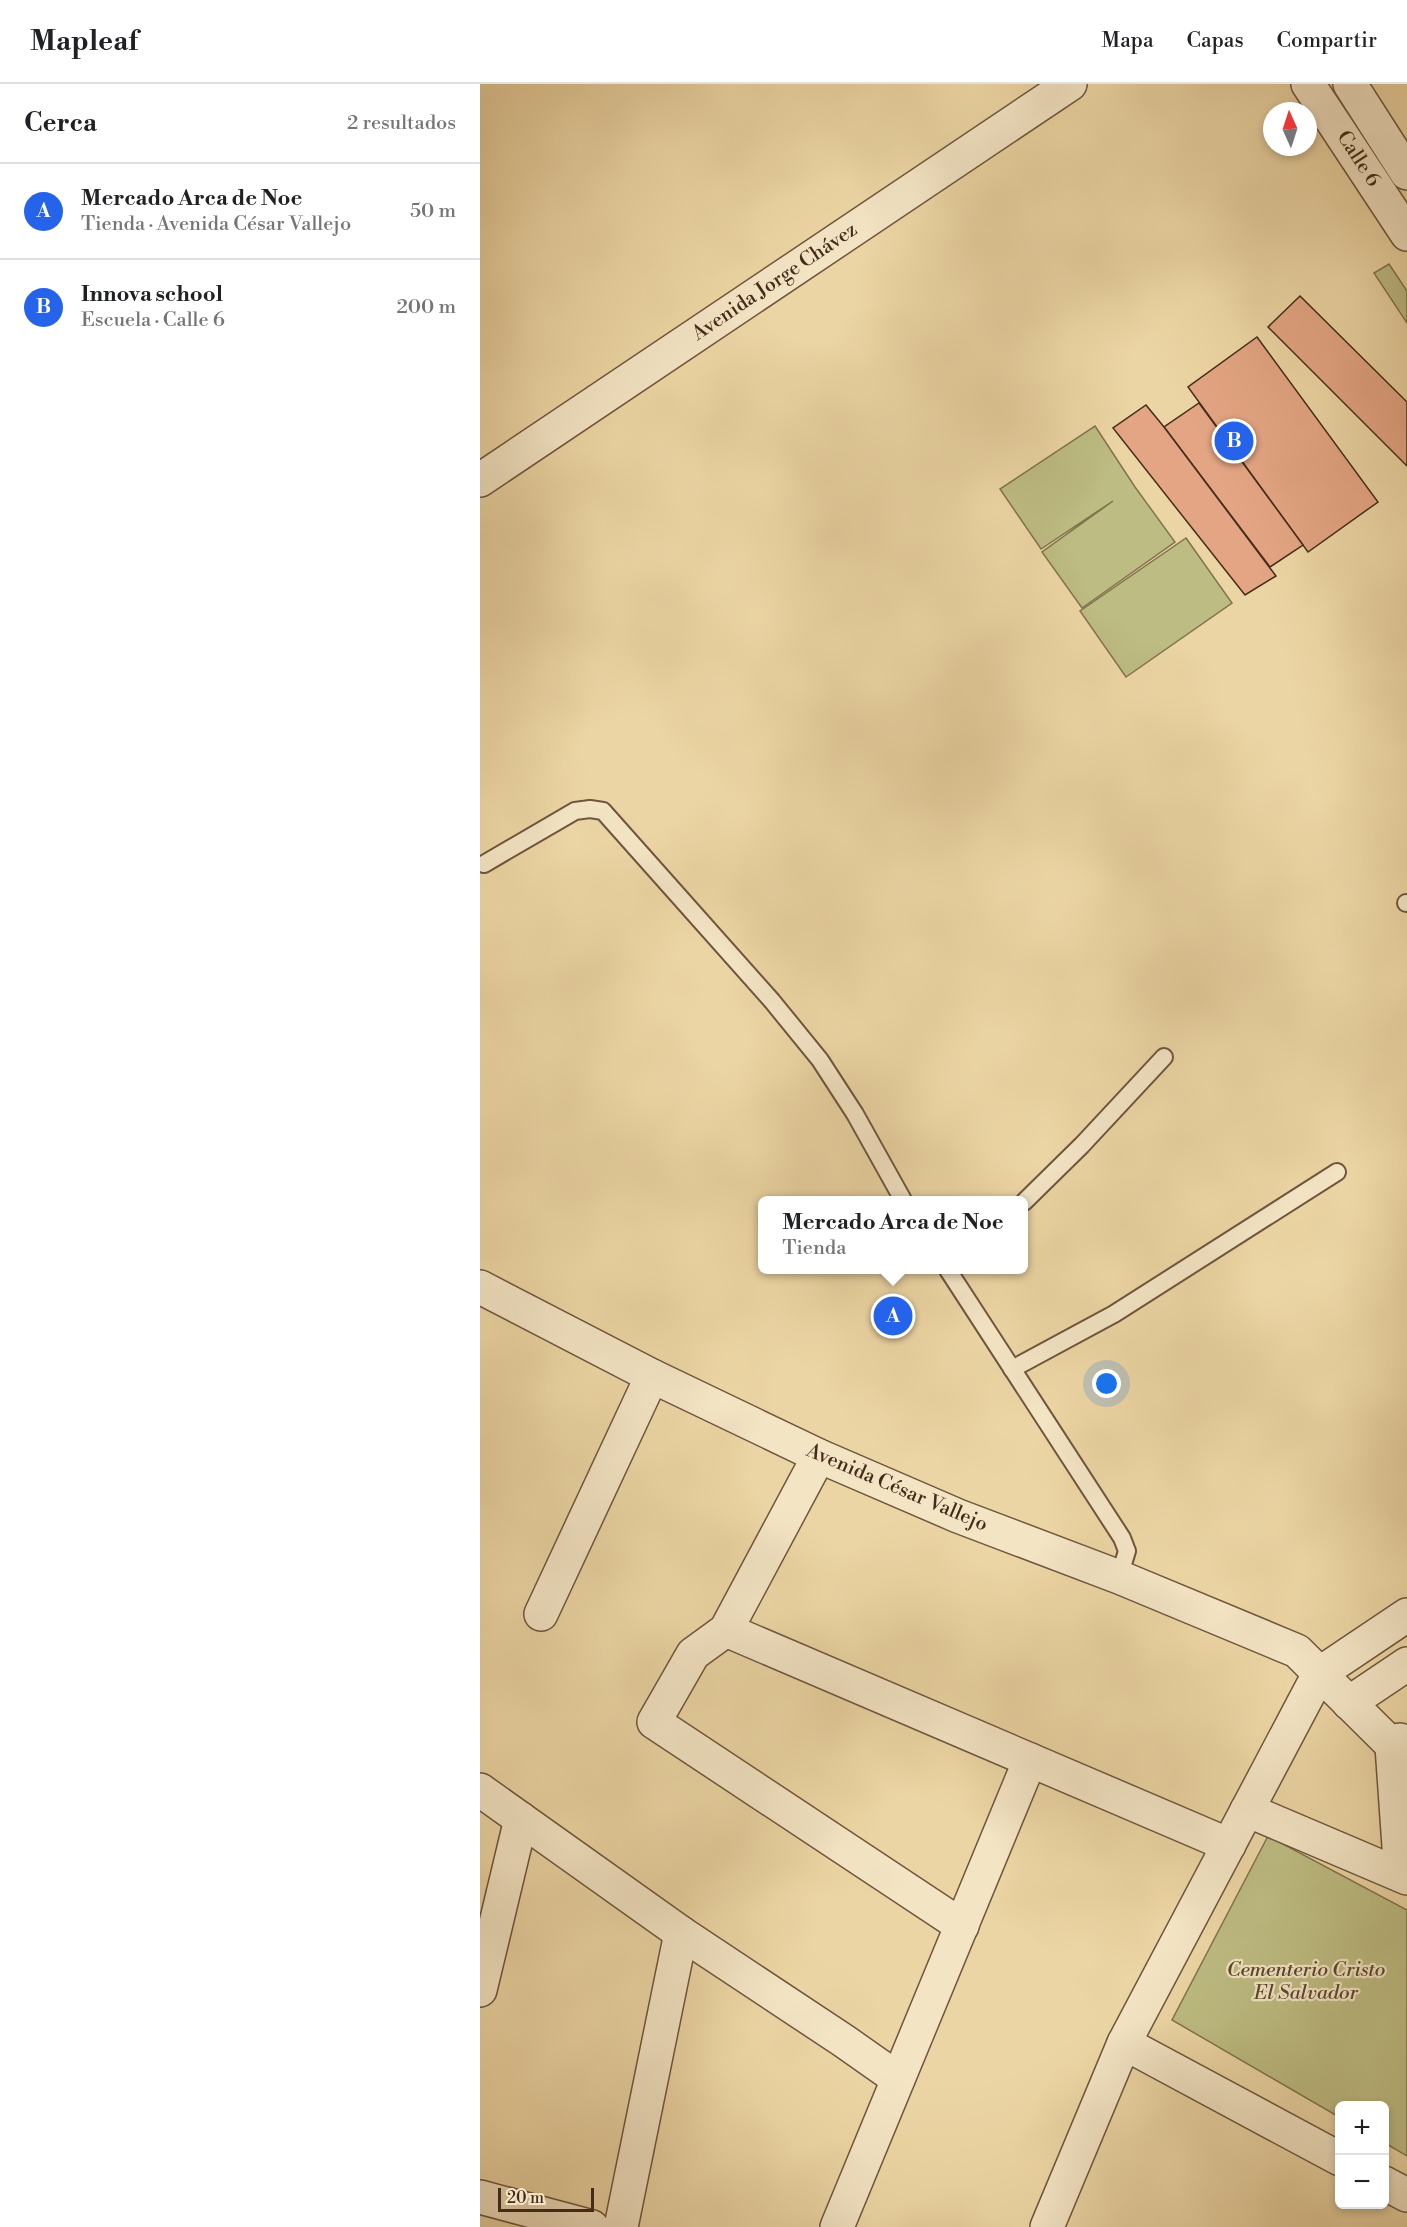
<!DOCTYPE html>
<html lang="es">
<meta charset="utf-8">
<style>
body{margin:0;font-family:"Libre Bodoni",serif;background:#f2f2f2;color:#202124}
.controls{position:absolute;right:18px;bottom:18px;display:grid;overflow:hidden;border-radius:9px;box-shadow:0 3px 9px #0003}
.controls button{width:54px;height:54px;display:grid;place-items:center;padding:0;border:0;border-bottom:2px solid #e0e0e0;background:#fff;color:#202124;font:30px sans-serif}
.compass{position:absolute;left:783px;top:18px;width:54px;height:54px;border-radius:50%;background:#fff;box-shadow:0 3px 9px #0003;rotate:357deg}
.scale{position:absolute;left:18px;bottom:15px;width:96px;box-sizing:border-box;padding-left:6px;border:3px solid #442c1b;border-top:0;font-size:16px;line-height:21px;white-space:nowrap;color:#442c1b;-webkit-text-stroke:4px #f3e4c4;paint-order:stroke}
.you{position:absolute;left:627px;top:1300px;width:21px;height:21px;margin:-15px;border:4px solid #fff;border-radius:50%;background:#1a73e8;box-shadow:0 0 0 9px #1a73e833}
.badge{display:grid;place-items:center;width:39px;height:39px;border-radius:50%;background:#2563eb;color:#fff;font-size:20px;font-weight:700}
.pin{position:absolute;translate:-50% -50%;border:3px solid #fff;box-shadow:0 2px 6px #0006}
.popup{position:absolute;left:278px;top:1112px;width:270px;height:78px;box-sizing:border-box;display:grid;place-content:center;border-radius:9px;background:#fff;filter:drop-shadow(0 2px 4px #0005);font-size:20px;white-space:nowrap;color:#757577}
.popup b{font-size:22px;color:#202124}
.popup::after{content:'';position:absolute;left:50%;top:100%;margin-left:-12px;border:12px solid transparent;border-top-color:#fff}
.list{margin:0;padding:0;list-style:none}
h2{display:flex;justify-content:space-between;align-items:center;height:78px;margin:0;padding:0 24px;font-size:26px}
h2 small{font-size:20px;font-weight:400;color:#757577}
.list li{display:grid;grid-template-columns:39px 1fr auto;gap:18px;align-items:center;box-sizing:border-box;height:96px;padding:0 24px;border-top:2px solid #e0e0e0}
.list b{display:block;font-size:22px;white-space:nowrap}
.list p{margin:0;font-size:20px;white-space:nowrap;color:#757577}
.list em{font-size:20px;font-style:normal;color:#757577}
.map{position:relative;flex:none;width:927px;height:2143px;overflow:hidden}
header{display:flex;align-items:center;gap:36px;box-sizing:border-box;height:84px;padding:0 30px;background:#fff;border-bottom:2px solid #e0e0e0}
header strong{font-size:28px}
nav{display:flex;gap:33px;margin-inline-start:auto;font-size:21px}
main{display:flex}
aside{flex:1;background:#fff}
.map>svg:first-child{display:block}
.green{fill:#bdbc82;stroke:#80744e;stroke-width:1.5}
.building{fill:#e3a583;stroke:#442c1b;stroke-width:1.5}
.lines{fill:none;stroke-linecap:round;stroke-linejoin:round}
.lane-casing{stroke:#6e563d;stroke-width:20}
.street-casing{stroke:#6e563d;stroke-width:36}
.lane{stroke:#f3e4c4;stroke-width:16}
.street{stroke:#f3e4c4;stroke-width:33}
.labels{text-anchor:middle;dominant-baseline:central;stroke-width:4.5;stroke-linejoin:round;paint-order:stroke}
.street-label{font-size:20px;fill:#442c1b;stroke:#f3e4c4}
.park-label{font-size:20px;font-style:italic;fill:#5c4930;stroke:#f3e4c4}
</style>
<header>
<strong>Mapleaf</strong>
<nav><a>Mapa</a><a>Capas</a><a>Compartir</a></nav>
</header>
<main>
<aside>
<h2>Cerca<small>2 resultados</small></h2>
<ul class="list">
<li><span class="badge">A</span><div><b>Mercado Arca de Noe</b><p>Tienda · Avenida César Vallejo</p></div><em>50 m</em></li>
<li><span class="badge">B</span><div><b>Innova school</b><p>Escuela · Calle 6</p></div><em>200 m</em></li>
</ul>
</aside>
<div class="map">
<svg width="927" height="2143" viewBox="0 0 927 2143">
<rect width="100%" height="100%" fill="#ecd5a4"/>
<filter id="stains"><feTurbulence type="fractalNoise" baseFrequency=".00333" numOctaves="4"/><feColorMatrix values="0 0 0 0 .2 0 0 0 0 .09 0 0 0 0 .02 0 0 0 .5 -.17"/></filter>
<radialGradient id="worn" r=".72"><stop offset=".6" stop-color="#630" stop-opacity="0"/><stop offset="1" stop-color="#630" stop-opacity=".3"/></radialGradient>
<g class="green">
<path d="M909 180 927 207V239L894 189Z"/>
<path d="M615 342 655 403 695 458 602 524 562 468 633 417 561 465 520 405Z"/>
<path d="M706 454 752 519 646 593 600 527Z"/>
<path d="M788 1752 927 1826V2072L905 2059 904 2022H860L859 2033 692 1936Z"/>
</g>
<g class="building">
<path d="M820 212 927 318V382L788 243Z"/>
<path d="M777 253 898 418 828 468 708 303Z"/>
<path d="M719 319 823 461 790 483 684 343Z"/>
<path d="M666 321 684 343 796 492 765 511 633 344Z"/>
</g>
<g class="lines">
<g class="lane-casing">
<g id="lane">
<path d="M4 780 95 727 110 725 123 727 292 917 340 976 375 1030 423 1116"/>
<path d="M926 819H927"/>
<path d="M544 1118 602 1061 684 973"/>
<path d="M468 1186 642 1454 647 1467 639 1493"/>
<path d="M532 1285 634 1230 857 1088"/>
</g>
</g>
<g class="street-casing">
<g id="street">
<path d="M828 0 927 150"/>
<path d="M870 0 927 89"/>
<path d="M0 396 590 0"/>
<path d="M0 1203 172 1292 339 1372 478 1432 639 1493 817 1567 927 1676"/>
<path d="M339 1372 246 1546 213 1570 174 1638 482 1842"/>
<path d="M61 1530 172 1292"/>
<path d="M246 1546 749 1761"/>
<path d="M869 1619 927 1580"/>
<path d="M920 1656 912 1662 921 1791"/>
<path d="M0 1706 201 1849 364 1957 418 1995"/>
<path d="M767 1726 927 1794"/>
<path d="M0 1906 41 1735"/>
<path d="M644 1959 860 2075"/>
<path d="M904 2099 927 2111"/>
<path d="M0 2113 112 2143"/>
<path d="M141 2143 201 1849"/>
<path d="M357 2143 550 1676"/>
<path d="M567 2143 644 1959 839 1590 927 1531"/>
</g>
</g>
<use href="#lane" class="lane"/>
<use href="#street" class="street"/>
</g>
<g class="labels">
<g class="street-label">
<text transform="translate(878 75) rotate(57)">Calle 6</text>
<text transform="translate(295 198) rotate(-34)">Avenida Jorge Chávez</text>
<text transform="translate(417 1404) rotate(23)">Avenida César Vallejo</text>
</g>
<g class="park-label">
<text x="826" y="1886">Cementerio Cristo<tspan x="826" dy="23">El Salvador</tspan></text>
</g>
</g>
<rect width="100%" height="100%" filter="url(#stains)"/>
<rect width="100%" height="100%" fill="url(#worn)"/>
</svg>
<div class="controls">
<button>+</button>
<button>−</button>
</div>
<svg class="compass" viewBox="-18 -18 36 36"><path d="M0-13l5 13h-10z" fill="#e53935"/><path d="M0 13l5-13h-10z" fill="#757577"/></svg>
<div class="scale">20 m</div>
<div class="you"></div>
<div class="pin badge" style="left:413px;top:1232px">A</div>
<div class="popup"><b>Mercado Arca de Noe</b>Tienda</div>
<div class="pin badge" style="left:754px;top:357px">B</div>
</div>
</main>
